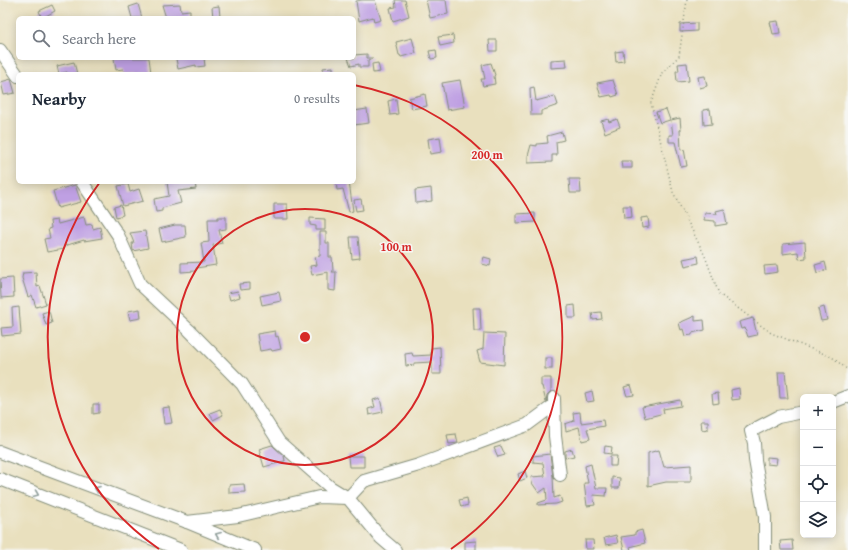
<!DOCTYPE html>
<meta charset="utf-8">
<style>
body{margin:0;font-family:"Gentium Book Plus",serif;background:#f6f6f7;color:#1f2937}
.controls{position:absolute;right:12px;bottom:12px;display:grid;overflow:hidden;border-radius:6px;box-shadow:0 2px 10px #0003}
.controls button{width:36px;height:36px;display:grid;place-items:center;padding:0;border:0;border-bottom:1px solid #e0e1e3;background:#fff;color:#1f2937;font:20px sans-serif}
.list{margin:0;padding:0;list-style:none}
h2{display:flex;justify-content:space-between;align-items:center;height:52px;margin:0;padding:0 16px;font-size:17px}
h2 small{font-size:13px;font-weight:400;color:#747a83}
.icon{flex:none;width:22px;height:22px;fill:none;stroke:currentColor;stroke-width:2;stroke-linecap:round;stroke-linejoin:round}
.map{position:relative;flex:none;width:848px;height:550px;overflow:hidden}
.search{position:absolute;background:#fff;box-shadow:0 2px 10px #0003;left:16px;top:16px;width:340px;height:44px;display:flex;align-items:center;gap:10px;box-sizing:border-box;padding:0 14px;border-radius:6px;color:#747a83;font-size:15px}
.panel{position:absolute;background:#fff;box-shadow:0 2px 10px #0003;left:16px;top:72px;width:340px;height:112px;border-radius:6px}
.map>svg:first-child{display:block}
.building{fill:#bfa0e3}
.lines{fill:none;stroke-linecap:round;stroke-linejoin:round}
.minor-casing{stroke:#848e79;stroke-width:14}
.path{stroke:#848e79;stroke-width:1.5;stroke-dasharray:1 3;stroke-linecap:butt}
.minor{stroke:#fff;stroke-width:12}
.oneway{stroke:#8f9e9a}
.ring{fill:none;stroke:#d62828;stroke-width:2}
.centre{fill:#d62828;stroke:#f6f6f2;stroke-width:2}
.ring-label{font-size:12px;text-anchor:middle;font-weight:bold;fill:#d62828;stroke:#f6f6f2;stroke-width:3;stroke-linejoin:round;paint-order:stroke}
</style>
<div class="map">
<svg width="848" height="550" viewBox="0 0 848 550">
<rect width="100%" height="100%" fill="#f6f6f2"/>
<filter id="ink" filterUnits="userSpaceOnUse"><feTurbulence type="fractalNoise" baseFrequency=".025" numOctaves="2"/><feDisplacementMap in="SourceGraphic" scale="8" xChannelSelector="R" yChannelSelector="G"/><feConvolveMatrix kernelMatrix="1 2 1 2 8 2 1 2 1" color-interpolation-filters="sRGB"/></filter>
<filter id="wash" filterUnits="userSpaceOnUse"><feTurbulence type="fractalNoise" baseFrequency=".012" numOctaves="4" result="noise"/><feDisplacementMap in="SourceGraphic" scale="16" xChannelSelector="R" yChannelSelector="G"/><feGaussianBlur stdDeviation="0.9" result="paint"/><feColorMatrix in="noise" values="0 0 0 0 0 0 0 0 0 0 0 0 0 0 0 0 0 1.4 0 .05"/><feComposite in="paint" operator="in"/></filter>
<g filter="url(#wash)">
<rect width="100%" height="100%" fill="#e9e0be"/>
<g id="blocks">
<g class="building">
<path d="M362 0H375L381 20 374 22 373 17 359 21 356 1Z"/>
<path d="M395 0H405L409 16 393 21 390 8 396 7Z"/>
<path d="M426 0H446L448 14 430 18Z"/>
<path d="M138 4 142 18H132L129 7Z"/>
<path d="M180 4 181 11 190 10V18H166L162 5Z"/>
<path d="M52 5 55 11 42 18 39 11Z"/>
<path d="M219 6 220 17 213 18 212 7Z"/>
<path d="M778 21 780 33 773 34 770 22Z"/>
<path d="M697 23V31L680 32V24Z"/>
<path d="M453 35 454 43 440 46 438 37Z"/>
<path d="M412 38 416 53 401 57 400 55H399L396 42Z"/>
<path d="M489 40H497V51H490Z"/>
<path d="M436 50 437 58 431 59 429 51Z"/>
<path d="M623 51 624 61 616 62 615 52Z"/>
<path d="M367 54V58H372V59L368 61V67H359V64L351 66 348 58H354V55Z"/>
<path d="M114 58H149L151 73 125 74 123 69 116 70Z"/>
<path d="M181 58H204L205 66 196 67V65L178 69 176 59Z"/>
<path d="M566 59 567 67 551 68V60Z"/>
<path d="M74 62 77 74H68L67 72 59 74 57 66Z"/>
<path d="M378 63 380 72 373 73 372 64Z"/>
<path d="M491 63 495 75 494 76 495 84 483 86 481 79H485L482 65Z"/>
<path d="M687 63 689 81 677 82 676 71H679L678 64Z"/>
<path d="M333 67V74H324L323 68Z"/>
<path d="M705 76 707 86 700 88 698 77Z"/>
<path d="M11 79 15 93 4 95 1 82Z"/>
<path d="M460 80 465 107 447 110 442 83Z"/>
<path d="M613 80 618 95 612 97 611 95 601 97 597 83Z"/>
<path d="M534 87 536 101 555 96 558 105 541 111V115H531L530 88Z"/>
<path d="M425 94 427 106 412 109 409 98Z"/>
<path d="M396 99 398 114 390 115 388 101Z"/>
<path d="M367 109 369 123 354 125V111Z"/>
<path d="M666 109 670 120 660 123 656 112Z"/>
<path d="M710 109 712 124 704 125 703 110Z"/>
<path d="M680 118 681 130H680L681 150 684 149 687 166 681 167 675 142H669V135H673L671 120Z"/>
<path d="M608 119 609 122 617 119 620 127 605 133 601 121Z"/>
<path d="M562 132 564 140 556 142 557 155H552V162L528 163V156L531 145 537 146V144L548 143 547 136Z"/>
<path d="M440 137 442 152 430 154 428 139Z"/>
<path d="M621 161H632V168H622Z"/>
<path d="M569 179H580L581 193H570Z"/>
<path d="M167 182H195L196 189 178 191 181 203 162 208V211L156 212 154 199 169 196Z"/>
<path d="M336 182H349L353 211 349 212 343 189 337 190Z"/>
<path d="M128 184 130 192 139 189 143 201 123 206 118 186Z"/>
<path d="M75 185 81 202 58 208 53 191Z"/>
<path d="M431 188 432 201 416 203 415 190Z"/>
<path d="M361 199 363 210 356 211 354 200Z"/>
<path d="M274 204H287L288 219H274Z"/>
<path d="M121 205 123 215 116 217 114 207Z"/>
<path d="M623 206H631L632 217 624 218Z"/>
<path d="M724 209 727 224 715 226V221L704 220 705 213 717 214 716 211Z"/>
<path d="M535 213V222L516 223V214Z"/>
<path d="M84 217 86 225 92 224 93 229 100 227 102 238 84 241V240L64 246V249L47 252 44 239 50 238 48 229 51 228 50 221 57 220 58 224Z"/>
<path d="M218 217H226V229L219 230 222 243 213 245 216 265 196 268V271L181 272V263L204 262 201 243 209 242 208 219H218Z"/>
<path d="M648 217 649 227 642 228 641 218Z"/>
<path d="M310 218 325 219V230H316V226L310 225Z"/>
<path d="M175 225H185L186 237 162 242 159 229Z"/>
<path d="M145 231 148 248 133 251 132 243H134L130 233Z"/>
<path d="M320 232H326V243H329V257H332L333 271 332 272H336L335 291 328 290V272L312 275 310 266 317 265 315 257 320 256Z"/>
<path d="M350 237H358L360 258 352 259Z"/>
<path d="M805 242 806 258 799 259 798 252 783 254V244Z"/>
<path d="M698 256 699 263 685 266 683 259Z"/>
<path d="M484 257 491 259 490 266 482 264Z"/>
<path d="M825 262 827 270 817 273 815 265Z"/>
<path d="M777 265 778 272 765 274 764 266Z"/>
<path d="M36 272 37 287 40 286 46 304 36 307 32 295 28 297 22 278 23 273Z"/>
<path d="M13 278 14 297 1 298 0 279Z"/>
<path d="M250 283V289L240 290 239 284Z"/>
<path d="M238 291 240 297 230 300 228 293Z"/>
<path d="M279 292 281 301 262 305 260 296Z"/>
<path d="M575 305 576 318H568V306Z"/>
<path d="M19 307 21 334 2 336 1 328 13 327 12 308Z"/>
<path d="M824 307 827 320 821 321 818 309Z"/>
<path d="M473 308H480L481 331H474Z"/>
<path d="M140 309 141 318 130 320 128 311Z"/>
<path d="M49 311 52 323 46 325 42 313Z"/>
<path d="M601 312 602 319 593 320 592 313Z"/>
<path d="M695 316V321L704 320 705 330 692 333V335L685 336 683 329 681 330 679 323Z"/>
<path d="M753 318 757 335 748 337 745 328 741 329 739 322Z"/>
<path d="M275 331 276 337 278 336 281 349 272 351 271 349 260 351 257 334Z"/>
<path d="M484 333 505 334 504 365 480 362 477 351 483 349Z"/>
<path d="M440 347 441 374H432V362L414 363V365L406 366 405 354 412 353 413 356 431 355V348Z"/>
<rect x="545" y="358" width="7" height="11"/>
<path d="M778 372H785L788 398H780Z"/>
<path d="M541 378H551V391L547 395 546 402 542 386H541Z"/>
<path d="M631 385 634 395 627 396 624 387Z"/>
<path d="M739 388 740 399 732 400 731 390Z"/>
<path d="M592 391 594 401 587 402 585 393Z"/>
<path d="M718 393 719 403 713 404 712 394Z"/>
<path d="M380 398 383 412 369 415 368 409 375 407 373 400Z"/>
<path d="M680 400 681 406 663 409 664 413 645 418 642 407Z"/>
<path d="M93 404H99V413L93 414Z"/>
<path d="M169 407 172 423 164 424 162 408Z"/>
<path d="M220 409 223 415 213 420 210 413Z"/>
<path d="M580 412 581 423 603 420 604 426 587 429 590 439 582 441 579 427 566 431 565 424 574 421 573 413Z"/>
<path d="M701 421H708V429L702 430Z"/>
<path d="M456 434 458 443 449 444 447 435Z"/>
<path d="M272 445 284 456 285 461 264 467 259 449Z"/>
<path d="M501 446 505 455 498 457 494 448Z"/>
<path d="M605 446 612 447 611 454 604 453Z"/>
<path d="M572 449 574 456 565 458V451Z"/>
<path d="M659 450 664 467 691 465V482H666L648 486V453Z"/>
<path d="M550 454 553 477 554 498 560 496 562 502 556 504 538 505V503L547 500 546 488 539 493 532 483 531 477 545 476 543 463 533 462V456Z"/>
<path d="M348 456H364V467H349Z"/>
<path d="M610 456H617L616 466H610Z"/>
<path d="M767 457 777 458 776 465 767 464Z"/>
<path d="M591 464 596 488H607L606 496 593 495 595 505 587 506 584 483H588L585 466Z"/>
<path d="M525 471 527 478 520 481 518 474Z"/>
<path d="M612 477 620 478 619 488H612Z"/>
<path d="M244 484 245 492 229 493V485Z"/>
<path d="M467 498 468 505 461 507 459 500Z"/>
<path d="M642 530 645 543 630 547 631 550H624L621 537 635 535V532Z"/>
<path d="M616 535 618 543 606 545 604 538Z"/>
<path d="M585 540H593L594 549H586Z"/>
<path d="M792 540 793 550H781L780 541Z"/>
<path d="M476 541V550H465V542Z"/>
</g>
</g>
</g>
<g filter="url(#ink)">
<use href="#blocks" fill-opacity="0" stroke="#848e79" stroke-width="1"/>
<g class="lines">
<g class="minor-casing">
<g id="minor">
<path d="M0 50 18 76"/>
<path d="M82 182 118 235 140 284 189 330 242 384 279 442 330 487 348 498 381 538 395 550"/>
<path d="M554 398 555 436 560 475"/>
<path d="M833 402 848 396"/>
<path d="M0 452 187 522 255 550"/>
<path d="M0 479 181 550"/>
<path d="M187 522 238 516 319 497 348 498 364 481 419 465 527 425 554 405"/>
<path d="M765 550V517L755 460 754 443 751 431 778 417 803 412"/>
</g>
</g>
<path class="path" d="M687 0 679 56 662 73 651 103 673 192 705 256 719 294 771 333 832 357 848 370"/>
<use href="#minor" class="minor"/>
</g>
<defs><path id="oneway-chevron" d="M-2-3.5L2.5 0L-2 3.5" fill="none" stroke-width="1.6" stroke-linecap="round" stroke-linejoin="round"/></defs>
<g class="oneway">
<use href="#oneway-chevron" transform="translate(97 489) rotate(-159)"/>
<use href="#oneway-chevron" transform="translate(36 494) rotate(22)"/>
<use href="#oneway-chevron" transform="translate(218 535) rotate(-158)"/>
</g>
</g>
<g class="ring">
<circle cx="305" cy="337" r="128"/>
<path d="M159 549A257 257 0 0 1 100 182M354 85A257 257 0 0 1 451 549"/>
</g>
<circle cx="305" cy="337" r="6" class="centre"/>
<g class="ring-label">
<text x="487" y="159">200 m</text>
<text x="396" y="251">100 m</text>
</g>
</svg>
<div class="controls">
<button>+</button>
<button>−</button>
<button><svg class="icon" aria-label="locate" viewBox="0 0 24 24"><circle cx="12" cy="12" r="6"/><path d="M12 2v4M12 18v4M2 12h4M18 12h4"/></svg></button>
<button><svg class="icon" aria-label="layers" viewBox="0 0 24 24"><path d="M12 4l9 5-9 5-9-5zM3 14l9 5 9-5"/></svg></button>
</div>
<div class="search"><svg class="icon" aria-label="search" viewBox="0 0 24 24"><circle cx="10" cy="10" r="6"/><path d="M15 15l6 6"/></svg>Search here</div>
<section class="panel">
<h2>Nearby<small>0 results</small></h2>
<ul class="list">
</ul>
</section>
</div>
